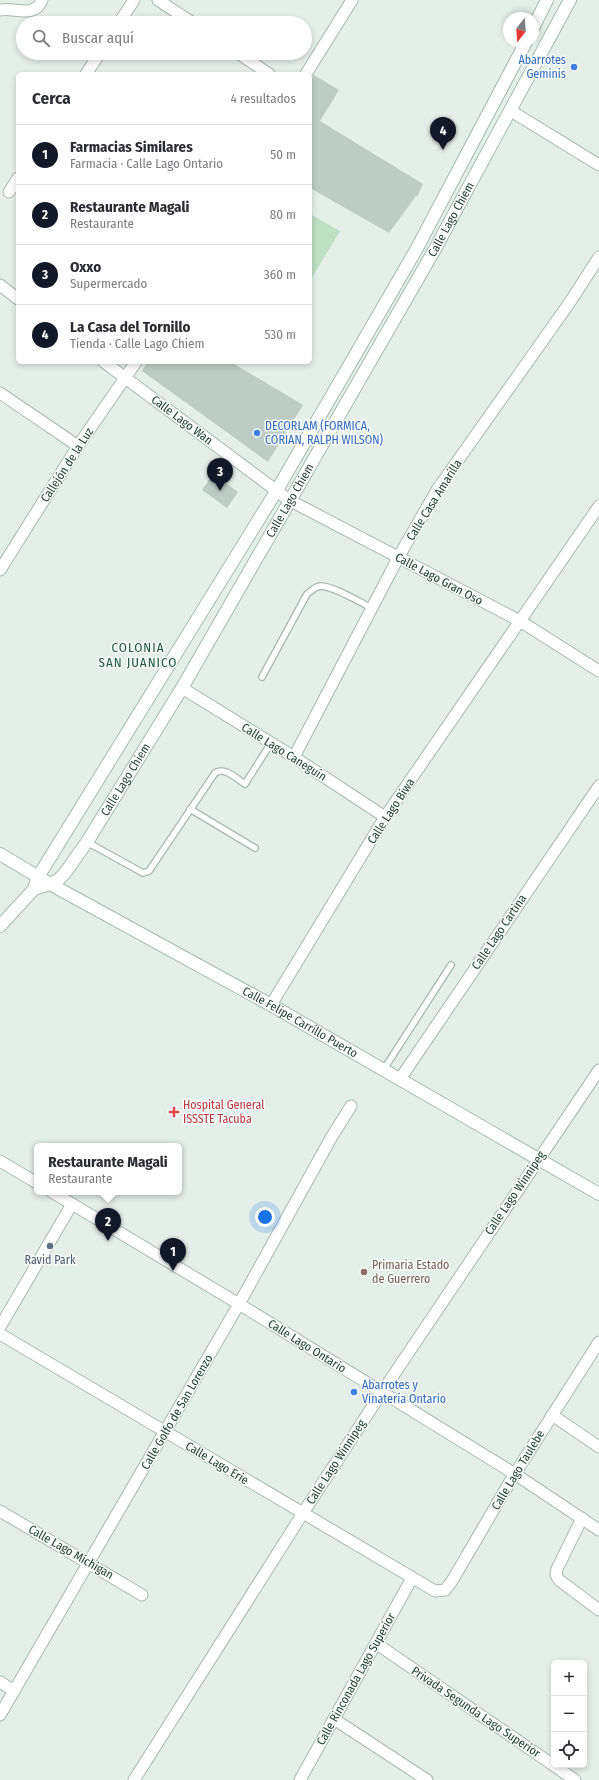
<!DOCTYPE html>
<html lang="es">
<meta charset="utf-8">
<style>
body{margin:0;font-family:"Fira Sans Condensed",sans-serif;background:#f2f2f3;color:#2b2b33}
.controls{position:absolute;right:12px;bottom:12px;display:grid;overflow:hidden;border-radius:6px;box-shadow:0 2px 6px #0003}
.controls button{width:36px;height:36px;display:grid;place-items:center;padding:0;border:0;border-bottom:1px solid #e1e1e2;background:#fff;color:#2b2b33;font:20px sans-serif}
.compass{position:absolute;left:503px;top:12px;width:36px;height:36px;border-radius:50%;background:#fff;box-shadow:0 2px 6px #0003;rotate:197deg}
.you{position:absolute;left:265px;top:1217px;width:14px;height:14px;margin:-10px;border:3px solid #fff;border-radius:50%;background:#1a73e8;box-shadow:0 0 0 6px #1a73e833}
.badge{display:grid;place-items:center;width:26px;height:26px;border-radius:50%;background:#111827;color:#fff;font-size:13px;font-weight:700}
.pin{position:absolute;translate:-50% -33px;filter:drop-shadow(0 1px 2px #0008)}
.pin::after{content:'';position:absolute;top:21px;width:14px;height:12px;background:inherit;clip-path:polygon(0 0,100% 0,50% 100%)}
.popup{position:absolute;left:34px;top:1143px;width:148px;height:52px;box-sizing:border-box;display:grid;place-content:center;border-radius:6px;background:#fff;filter:drop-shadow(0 1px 3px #0005);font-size:13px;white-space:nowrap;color:#7c7c81}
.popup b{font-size:15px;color:#2b2b33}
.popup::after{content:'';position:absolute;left:50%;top:100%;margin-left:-8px;border:8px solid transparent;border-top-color:#fff}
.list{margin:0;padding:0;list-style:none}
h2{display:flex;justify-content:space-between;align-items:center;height:52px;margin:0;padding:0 16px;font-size:17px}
h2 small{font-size:13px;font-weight:400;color:#7c7c81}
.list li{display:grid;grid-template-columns:26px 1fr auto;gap:12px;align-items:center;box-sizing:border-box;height:60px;padding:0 16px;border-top:1px solid #e1e1e2}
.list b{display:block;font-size:15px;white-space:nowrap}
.list p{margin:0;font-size:13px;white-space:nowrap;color:#7c7c81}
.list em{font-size:13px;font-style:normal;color:#7c7c81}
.icon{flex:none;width:22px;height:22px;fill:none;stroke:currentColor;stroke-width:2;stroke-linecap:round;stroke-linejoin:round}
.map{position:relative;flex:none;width:599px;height:1780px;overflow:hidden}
.search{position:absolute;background:#fff;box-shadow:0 2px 6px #0003;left:16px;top:16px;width:296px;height:44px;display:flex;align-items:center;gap:10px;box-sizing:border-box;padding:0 14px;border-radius:22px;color:#7c7c81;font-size:15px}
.panel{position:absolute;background:#fff;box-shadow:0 2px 6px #0003;left:16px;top:72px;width:296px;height:292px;border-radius:6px}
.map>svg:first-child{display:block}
.green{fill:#bee0c4}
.building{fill:#bdcdc5}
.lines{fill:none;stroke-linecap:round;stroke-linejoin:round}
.lane-casing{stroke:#a7b8b1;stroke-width:8}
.street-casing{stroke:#a7b8b1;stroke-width:13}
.secondary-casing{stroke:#a3bbb1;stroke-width:14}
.lane{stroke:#fff;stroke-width:5.5}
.street{stroke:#fff;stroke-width:11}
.secondary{stroke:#fff;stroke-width:12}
.shop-dot{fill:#3f7fe0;stroke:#f6fbf8;stroke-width:1.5}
.health-dot{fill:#e0444e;stroke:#f6fbf8;stroke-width:1.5}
.service-dot{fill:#5c6f8a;stroke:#f6fbf8;stroke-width:1.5}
.education-dot{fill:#8d6e63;stroke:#f6fbf8;stroke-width:1.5}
.labels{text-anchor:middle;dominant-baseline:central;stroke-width:3;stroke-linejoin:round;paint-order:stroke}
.shop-label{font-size:12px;fill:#366cbe;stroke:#f6fbf8;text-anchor:start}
.street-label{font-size:12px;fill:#234237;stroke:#f6fbf8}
.health-label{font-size:12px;fill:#be3a42;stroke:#f6fbf8;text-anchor:start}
.service-label{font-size:12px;fill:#4e5e75;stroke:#f6fbf8}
.education-label{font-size:12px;fill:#785e54;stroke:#f6fbf8;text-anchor:start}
.neighbourhood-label{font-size:13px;letter-spacing:1px;fill:#1d5644;stroke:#f6fbf8}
</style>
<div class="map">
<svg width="599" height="1780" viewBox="0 0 599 1780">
<rect width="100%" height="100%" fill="#e5efea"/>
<path class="green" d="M310 214 340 231 310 281Z"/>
<g class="building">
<path d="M314 75 339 90 320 121 423 184 417 197 416 196 389 233 310 188V80Z"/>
<path d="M147 362H231L303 405 268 462 142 371Z"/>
<path d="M213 474 238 492 227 508 202 490Z"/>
</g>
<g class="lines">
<g class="lane-casing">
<g id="lane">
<path d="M262 677 307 594C311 591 315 587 320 586 334 586 359 602 372 608"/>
<path d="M190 809 255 848"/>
<path d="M87 842 143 873 149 871 215 773C224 766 237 779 245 784L271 743"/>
<path d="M384 1069 451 965"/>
</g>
</g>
<g class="street-casing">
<g id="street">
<path d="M158 0 193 23"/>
<path d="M0 10C15 7 34 19 42 0"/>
<path d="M119 23 134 0"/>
<path d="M238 53 269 74"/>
<path d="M86 74 100 53"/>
<path d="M306 74 352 0"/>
<path d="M511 111 599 165"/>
<path d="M9 192 18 178"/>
<path d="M0 285 18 299"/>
<path d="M104 362 289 500 520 621 599 671"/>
<path d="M0 393 78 446"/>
<path d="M0 570 78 446 136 362"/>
<path d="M182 688 294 757 385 817"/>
<path d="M294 757 398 558 437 490 570 302 599 257"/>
<path d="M271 1005 385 817 599 506"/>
<path d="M400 1079 599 786"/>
<path d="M0 1161 37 1183"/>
<path d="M52 1192 239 1304 515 1474 599 1530"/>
<path d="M0 1327 72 1204"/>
<path d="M0 1334 435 1591 445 1590 452 1581 511 1480 599 1342"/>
<path d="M552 1415 599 1447"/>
<path d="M0 1511 142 1595"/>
<path d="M582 1518 557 1569 556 1575 559 1580 599 1610"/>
<path d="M377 1644 575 1780"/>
<path d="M0 1682 14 1691"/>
<path d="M0 1715 239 1304 331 1138 351 1106"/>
<path d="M334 1719 427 1780"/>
<path d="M134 1780 303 1513 382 1392 599 1070"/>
<path d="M300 1780 412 1578"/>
</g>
</g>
<g class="secondary-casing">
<g id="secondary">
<path d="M533 28 547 0"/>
<path id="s1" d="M0 854 50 884 271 1005 599 1194"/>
<path id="s2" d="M34 889 50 884 58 880 65 873 87 842 182 688 435 249 570 0"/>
<path d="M0 926 34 889 38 877 277 490 416 250 526 42"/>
</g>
</g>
<use href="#lane" class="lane"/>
<use href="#street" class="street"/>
<use href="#secondary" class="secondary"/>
</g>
<g class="shop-dot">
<circle cx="574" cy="67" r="4"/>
<circle cx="257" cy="433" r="4"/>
<circle cx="354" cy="1392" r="4"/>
</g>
<path class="health-dot" d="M172 1106h4v4h4v4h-4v4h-4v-4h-4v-4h4z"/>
<circle class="service-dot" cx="50" cy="1246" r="4"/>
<circle class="education-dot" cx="364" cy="1272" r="4"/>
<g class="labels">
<g class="shop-label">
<text x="566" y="60" text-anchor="end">Abarrotes<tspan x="566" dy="14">Geminis</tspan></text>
<text x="265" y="426">DECORLAM (FORMICA,<tspan x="265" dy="14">CORIAN, RALPH WILSON)</tspan></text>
<text x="362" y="1385">Abarrotes y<tspan x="362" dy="14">Vinatería Ontario</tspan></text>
</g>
<g class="street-label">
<text stroke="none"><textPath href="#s2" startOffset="795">Calle Lago Chiem</textPath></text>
<text transform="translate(182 420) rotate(37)">Calle Lago Wan</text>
<text transform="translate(67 465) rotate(-57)">Callejón de la Luz</text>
<text transform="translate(434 500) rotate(-58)">Calle Casa Amarilla</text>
<text stroke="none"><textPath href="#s2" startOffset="471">Calle Lago Chiem</textPath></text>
<text transform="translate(439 579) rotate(28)">Calle Lago Gran Oso</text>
<text transform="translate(284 752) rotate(32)">Calle Lago Caneguín</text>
<text stroke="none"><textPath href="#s2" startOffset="147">Calle Lago Chiem</textPath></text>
<text transform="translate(391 811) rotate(-57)">Calle Lago Biwa</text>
<text transform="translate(499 932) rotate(-56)">Calle Lago Cartina</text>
<text stroke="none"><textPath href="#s1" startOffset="344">Calle Felipe Carrillo Puerto</textPath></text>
<text transform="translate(515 1193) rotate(-56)">Calle Lago Winnipeg</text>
<text transform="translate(307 1346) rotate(32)">Calle Lago Ontario</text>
<text transform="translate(177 1412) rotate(-60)">Calle Golfo de San Lorenzo</text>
<text transform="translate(336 1462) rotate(-57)">Calle Lago Winnipeg</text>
<text transform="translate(217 1463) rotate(31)">Calle Lago Erie</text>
<text transform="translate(518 1470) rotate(-59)">Calle Lago Taulebe</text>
<text transform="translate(71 1552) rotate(30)">Calle Lago Michigan</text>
<text transform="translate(356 1679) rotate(-61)">Calle Rinconada Lago Superior</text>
<text transform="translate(476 1712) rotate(34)">Privada Segunda Lago Superior</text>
</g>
<g class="health-label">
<text x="183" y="1105">Hospital General<tspan x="183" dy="14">ISSSTE Tacuba</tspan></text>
</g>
<g class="service-label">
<text x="50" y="1260">Ravid Park</text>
</g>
<g class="education-label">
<text x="372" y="1265">Primaria Estado<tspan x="372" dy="14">de Guerrero</tspan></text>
</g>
<g class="neighbourhood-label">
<text x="138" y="647">COLONIA<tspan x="138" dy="15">SAN JUANICO</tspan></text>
</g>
</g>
</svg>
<div class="controls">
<button>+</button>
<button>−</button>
<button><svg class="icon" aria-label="locate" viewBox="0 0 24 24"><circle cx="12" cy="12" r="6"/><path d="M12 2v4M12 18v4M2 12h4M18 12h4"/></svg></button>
</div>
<svg class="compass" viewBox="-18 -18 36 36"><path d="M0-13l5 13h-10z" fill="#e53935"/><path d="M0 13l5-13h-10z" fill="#7c7c81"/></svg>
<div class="you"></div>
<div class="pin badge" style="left:173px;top:1271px">1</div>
<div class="pin badge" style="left:108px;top:1241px">2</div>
<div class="popup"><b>Restaurante Magali</b>Restaurante</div>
<div class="pin badge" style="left:220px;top:491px">3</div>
<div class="pin badge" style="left:443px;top:150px">4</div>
<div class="search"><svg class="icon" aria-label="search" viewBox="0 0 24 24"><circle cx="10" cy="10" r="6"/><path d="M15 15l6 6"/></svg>Buscar aquí</div>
<section class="panel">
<h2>Cerca<small>4 resultados</small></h2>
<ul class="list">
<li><span class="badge">1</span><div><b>Farmacias Similares</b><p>Farmacia · Calle Lago Ontario</p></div><em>50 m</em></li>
<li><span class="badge">2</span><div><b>Restaurante Magali</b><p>Restaurante</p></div><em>80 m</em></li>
<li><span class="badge">3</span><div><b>Oxxo</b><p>Supermercado</p></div><em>360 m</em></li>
<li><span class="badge">4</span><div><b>La Casa del Tornillo</b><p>Tienda · Calle Lago Chiem</p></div><em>530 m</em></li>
</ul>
</section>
</div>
